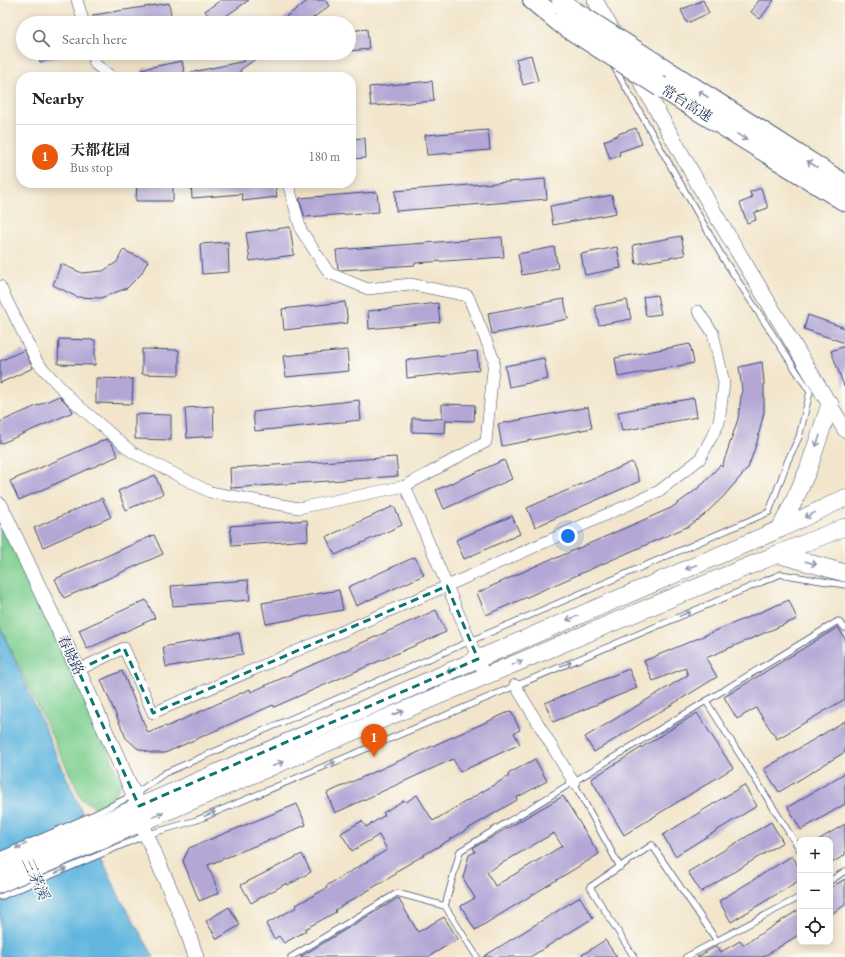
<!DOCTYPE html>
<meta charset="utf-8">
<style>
body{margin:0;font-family:"EB Garamond","Noto Serif SC",serif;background:#f2f2f2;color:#222}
.controls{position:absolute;right:12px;bottom:12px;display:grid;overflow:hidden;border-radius:8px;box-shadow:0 2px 10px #0003}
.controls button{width:36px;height:36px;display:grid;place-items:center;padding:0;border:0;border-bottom:1px solid #e0e0e0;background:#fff;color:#222;font:20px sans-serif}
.you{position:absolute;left:568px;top:536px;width:14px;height:14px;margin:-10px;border:3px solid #fff;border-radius:50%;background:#1a73e8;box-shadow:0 0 0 6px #1a73e833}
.badge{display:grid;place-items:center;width:26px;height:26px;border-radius:50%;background:#ea580c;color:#fff;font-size:13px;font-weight:700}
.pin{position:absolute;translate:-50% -33px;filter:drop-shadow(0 1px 2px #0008)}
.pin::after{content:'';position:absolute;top:21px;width:14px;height:12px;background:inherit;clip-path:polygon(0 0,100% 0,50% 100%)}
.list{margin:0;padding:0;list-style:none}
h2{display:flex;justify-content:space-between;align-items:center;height:52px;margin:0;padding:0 16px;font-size:17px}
h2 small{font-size:13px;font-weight:400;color:#767676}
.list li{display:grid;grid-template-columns:26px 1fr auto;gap:12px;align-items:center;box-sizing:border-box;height:64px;padding:0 16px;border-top:1px solid #e0e0e0}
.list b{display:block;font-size:15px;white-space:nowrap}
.list p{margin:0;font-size:13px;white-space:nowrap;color:#767676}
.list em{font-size:13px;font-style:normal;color:#767676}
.icon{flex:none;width:22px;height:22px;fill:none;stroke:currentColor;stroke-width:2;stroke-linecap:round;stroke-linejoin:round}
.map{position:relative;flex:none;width:845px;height:957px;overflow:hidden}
.search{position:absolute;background:#fff;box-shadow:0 2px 10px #0003;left:16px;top:16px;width:340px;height:44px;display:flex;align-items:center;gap:10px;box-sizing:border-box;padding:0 14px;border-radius:22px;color:#767676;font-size:15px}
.panel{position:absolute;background:#fff;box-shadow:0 2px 10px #0003;left:16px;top:72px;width:340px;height:116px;border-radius:16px}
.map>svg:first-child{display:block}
.green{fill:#7ecf90;stroke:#4c7f77}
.water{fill:#63b7df;stroke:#3f739e}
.building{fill:#b4a7d6;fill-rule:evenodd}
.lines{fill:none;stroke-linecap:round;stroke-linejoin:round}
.lane-casing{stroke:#3b4a6e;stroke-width:7}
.street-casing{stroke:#3b4a6e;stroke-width:12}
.secondary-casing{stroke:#3b4a6e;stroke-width:16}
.primary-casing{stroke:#3b4a6e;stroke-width:18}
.highway-casing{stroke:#3b4a6e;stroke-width:22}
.lane{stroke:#fff;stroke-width:5.5}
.street{stroke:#fff;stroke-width:11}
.secondary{stroke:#fff;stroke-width:15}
.primary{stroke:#fff;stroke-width:17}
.highway{stroke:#fff;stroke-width:20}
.highway-bridge-casing{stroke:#3b4a6e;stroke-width:22;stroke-linecap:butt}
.highway-bridge{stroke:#fff;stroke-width:20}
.oneway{stroke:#8d97ae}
.marked{fill:none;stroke:#0f766e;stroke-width:3;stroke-dasharray:8 5;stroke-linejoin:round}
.labels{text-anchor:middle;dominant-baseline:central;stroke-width:3;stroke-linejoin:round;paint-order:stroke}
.street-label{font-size:14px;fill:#1b2f5e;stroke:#fdfcf7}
.water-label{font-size:15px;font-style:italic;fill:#315885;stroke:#fdfcf7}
</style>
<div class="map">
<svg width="845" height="957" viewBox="0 0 845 957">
<rect width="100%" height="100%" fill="#fdfcf7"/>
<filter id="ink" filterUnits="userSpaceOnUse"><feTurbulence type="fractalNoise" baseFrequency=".025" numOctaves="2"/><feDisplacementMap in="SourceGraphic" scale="8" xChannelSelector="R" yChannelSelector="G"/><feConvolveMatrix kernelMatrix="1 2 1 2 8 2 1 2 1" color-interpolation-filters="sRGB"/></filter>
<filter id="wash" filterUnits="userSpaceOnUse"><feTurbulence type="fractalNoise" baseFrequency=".012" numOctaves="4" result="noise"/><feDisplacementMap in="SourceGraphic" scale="16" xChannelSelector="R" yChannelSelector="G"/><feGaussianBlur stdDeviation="0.9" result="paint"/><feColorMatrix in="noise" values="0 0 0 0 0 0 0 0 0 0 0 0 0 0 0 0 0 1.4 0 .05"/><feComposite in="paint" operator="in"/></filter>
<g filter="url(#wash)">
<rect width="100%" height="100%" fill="#f2e5cb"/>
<path class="green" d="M0 509 122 782 111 801 95 807 82 800 0 626Z"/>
<path class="water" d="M0 627 119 896 154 957H0Z"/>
<g id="blocks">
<g class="building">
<path d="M221 0H249L216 23H214L205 11Z"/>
<path d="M309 0H325L329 6 306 23H277Z"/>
<path d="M703 0 709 13 687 23 681 10Z"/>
<path d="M759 0H774L760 19 751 12Z"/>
<path d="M169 3 172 21 160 23H94L93 15Z"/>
<path d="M367 29 369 49 349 51V31Z"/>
<path d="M38 53H63V57L40 62Z"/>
<path d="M239 53H264L240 70 242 77H188V73L245 61Z"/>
<path d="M531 55 538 81 523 85 516 59Z"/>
<path d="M182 61 185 77H144L142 69Z"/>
<path d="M432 81 434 101 371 106 369 87Z"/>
<path d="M636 128 642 144 619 152 620 155 610 159 604 141 618 135V134Z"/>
<path d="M488 130 490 150 427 155 425 135Z"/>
<path d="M365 138 366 158 351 159V139Z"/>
<path d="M545 179 547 199 396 211 395 191Z"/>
<path d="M137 183H173V201H136Z"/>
<path d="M191 183H275L277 197 243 201 242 194 192 198Z"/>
<path d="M761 188 768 208 754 213 756 220 747 223 740 203 752 198 750 192Z"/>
<path d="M377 192 379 212 305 217 300 202V198Z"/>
<path d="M612 195 616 213 553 225 550 206Z"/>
<path d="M290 227 294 255 250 261 246 233Z"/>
<path d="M681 236 685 255 636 264 633 245Z"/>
<path d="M502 237 504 257 415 263V265L340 270 338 269 336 250Z"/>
<path d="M228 242 229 272 202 274 200 244Z"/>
<path d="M554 247 558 268 522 275 518 254Z"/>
<path d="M617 247 621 268 585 275 581 254Z"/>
<path d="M123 250 148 261 141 274 127 288 101 298 77 297 53 285 61 264 82 273 103 271 117 262Z"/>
<path d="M657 295 661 314 646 316 643 297Z"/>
<path d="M564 299 568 319 492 334 488 313Z"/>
<path d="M627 300 631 319 599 325 595 306Z"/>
<path d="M345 302 348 323 284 330 282 309Z"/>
<path d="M438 303 440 322 369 329 368 311Z"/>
<path d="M808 315 845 328V343L804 329Z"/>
<path d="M59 339 95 340V365L58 364Z"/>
<path d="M690 344 694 363 618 377 615 358Z"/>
<path d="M845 346V386H844L831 351Z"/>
<path d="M142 349 179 350V375L142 374Z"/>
<path d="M24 350 33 368 0 383V361Z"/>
<path d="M347 350 349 371 286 377 283 356Z"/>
<path d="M477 351 479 370 407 378 406 360Z"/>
<path d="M544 358 548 379 509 387 505 366Z"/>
<path d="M762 362 764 382V412L757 442 748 468 723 497 704 515 689 526 486 615 477 593 553 558 554 559 671 508 692 493 705 482 720 465 722 467 738 419 742 390 739 367Z"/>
<path d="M96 378 133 379 132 404 96 403Z"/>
<path d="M59 396 71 408 73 412 0 444V422Z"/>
<path d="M694 398 697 417 622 431 618 412Z"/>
<path d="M359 400 361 420 255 431 253 412Z"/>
<path d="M442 404 475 405 474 421 446 420 445 433 412 432V418L442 419Z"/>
<path d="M213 406 214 436 187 438 185 408Z"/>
<path d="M588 407 592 428 502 446 498 424Z"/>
<path d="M135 414 171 415V440L135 439Z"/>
<path d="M106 439 112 444 118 456 19 500 10 481Z"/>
<path d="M396 457 398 476 231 488 230 468Z"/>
<path d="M504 460 512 479 444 509 436 490Z"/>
<path d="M632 462 640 481 535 527 527 508Z"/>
<path d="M155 475 163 494 126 510 118 491Z"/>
<path d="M102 498 111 517 43 547 34 528Z"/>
<path d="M394 506 402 525 335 555 326 537Z"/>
<path d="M512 516 520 534 464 559 456 540Z"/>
<path d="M307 520 308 540 232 546 230 526Z"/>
<path d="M154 535 163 554 64 598 55 579Z"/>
<path d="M415 557 424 575 356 606 348 587Z"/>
<path d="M248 580 250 600 173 606 171 586Z"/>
<path d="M339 590 343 610 266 624 262 603Z"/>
<path d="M146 600 155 618 87 649 79 630Z"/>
<path d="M789 600 797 619 706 658 717 677 594 752 585 737 688 675 685 668 653 681 644 661Z"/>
<path d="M436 610 446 632 274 707 273 705 165 753H151L137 748 126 738 101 680 122 671 148 733 165 726 166 727 250 689 251 692Z"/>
<path d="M838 627 845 639V699L777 739 756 708 737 719 724 697Z"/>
<path d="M239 633 243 654 166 667 163 647Z"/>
<path d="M629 669 637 688 553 722 545 703Z"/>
<path d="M511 711 520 730 514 733 520 744 460 772 453 759 335 813 327 793Z"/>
<path d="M697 713 733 768 624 835 591 779Z"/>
<path d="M845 721V752L779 792 764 769Z"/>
<path d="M535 759 547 781 516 798 517 800 395 872 396 874 335 910 336 912 305 929 306 931 284 943 279 936 274 939 266 924 297 907 296 905 327 888 326 886 387 850 379 835 352 851 341 833 362 821 366 827 385 815 383 813 404 800 406 802 417 795 433 821 509 776 508 774Z"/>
<path d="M845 773V804L801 830 788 807Z"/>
<path d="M744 785 757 806 675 856 663 835Z"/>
<path d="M563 796 599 854 475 930 461 906 475 898 463 878 469 855 475 852 473 848ZM554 833 562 846 495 886 487 872Z"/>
<path d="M297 804 306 825 208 865 219 893 199 901 183 861 189 848Z"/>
<path d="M771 822 783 842 701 892 688 872Z"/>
<path d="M845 824V855L830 864V840H818Z"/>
<path d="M302 854 311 872 288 885 287 883 251 903 241 885Z"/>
<path d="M792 856 800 869V880L731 922 719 901Z"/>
<path d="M845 879V905L830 915V888Z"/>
<path d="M580 897 593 918 530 957H483Z"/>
<path d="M398 898 418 932 444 917 458 939 428 957H300Z"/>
<path d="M229 907 240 925 217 939 206 921Z"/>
<path d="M800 909V934L763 957H697L717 946 721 952 740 941 743 945Z"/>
<path d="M605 940 617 957H579Z"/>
</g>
</g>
</g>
<g filter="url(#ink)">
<use href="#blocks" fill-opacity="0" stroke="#3b4a6e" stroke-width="1"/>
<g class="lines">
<g class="lane-casing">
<g id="lane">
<path d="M706 701 838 621 845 628"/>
<path d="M574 783 620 867"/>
<path d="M0 855 95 814 135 794 165 773 769 512 788 460 799 437 810 392 723 258 613 65"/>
<path d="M830 881 845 871"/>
<path d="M0 897 146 835 197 820 781 574 845 585"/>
<path d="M445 906 477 957"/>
<path d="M291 957 397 893 445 906 460 851 706 701 800 850"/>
<path d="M634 957 590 887 652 845 717 941"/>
<path d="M686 957 800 897"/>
</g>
</g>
<g class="street-casing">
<g id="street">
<path d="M77 0 84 23"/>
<path d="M92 53 95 64 112 77"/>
<path d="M0 286 37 362 72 400 132 452 210 492 299 508 405 486 486 442 494 360 468 296 410 284 368 289 329 273 301 230 288 183"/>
<path d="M405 486 485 676"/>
<path d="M78 670 124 648 153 713 447 586 659 491 700 459 719 423 724 383 713 333 698 311"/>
<path d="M515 685 574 783"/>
</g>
</g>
<g class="secondary-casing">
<g id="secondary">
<path d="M595 0 616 37"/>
<path d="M635 71 714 212 845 430"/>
<path d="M0 505 78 670 139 806"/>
<path d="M141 822 186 927 196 957"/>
</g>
</g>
<g class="primary-casing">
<g id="primary">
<path d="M780 529 794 501 808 470 830 404"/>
<path d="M777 554 845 573"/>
<path d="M0 867 478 659 780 529 845 498"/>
<path d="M0 884C179 806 358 729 538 654 640 611 742 568 845 527"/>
</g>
</g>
<g class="highway-casing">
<g id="highway">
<path d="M533 0 561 23"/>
<path d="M661 67 845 185"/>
<path d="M661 87 845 201"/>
</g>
</g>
<use href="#lane" class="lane"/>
<use href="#street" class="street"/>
<use href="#secondary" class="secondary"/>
<use href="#primary" class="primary"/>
<use href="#highway" class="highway"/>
<g class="highway-bridge-casing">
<g id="highway-bridge">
<path d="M562 4 661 67"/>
<path d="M561 23 661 87"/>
</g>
</g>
<use href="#highway-bridge" class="highway-bridge"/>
</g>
<defs><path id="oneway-shaft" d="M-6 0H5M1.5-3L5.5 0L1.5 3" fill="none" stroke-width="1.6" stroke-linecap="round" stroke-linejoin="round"/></defs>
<g class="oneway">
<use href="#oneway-shaft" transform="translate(703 94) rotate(-147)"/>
<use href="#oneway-shaft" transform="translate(742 137) rotate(32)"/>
<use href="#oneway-shaft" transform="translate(812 164) rotate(-147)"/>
<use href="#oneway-shaft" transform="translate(818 441) rotate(109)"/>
<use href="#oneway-shaft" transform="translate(810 515) rotate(154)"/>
<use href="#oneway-shaft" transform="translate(811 563) rotate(16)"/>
<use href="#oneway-shaft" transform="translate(691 567) rotate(157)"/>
<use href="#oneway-shaft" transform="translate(685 614) rotate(-23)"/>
<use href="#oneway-shaft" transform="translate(572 618) rotate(157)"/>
<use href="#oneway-shaft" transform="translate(517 663) rotate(-23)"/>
<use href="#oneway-shaft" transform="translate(566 664) rotate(-23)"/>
<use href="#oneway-shaft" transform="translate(452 670) rotate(156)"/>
<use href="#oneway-shaft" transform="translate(398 713) rotate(-23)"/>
<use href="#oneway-shaft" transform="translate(278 764) rotate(-23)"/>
<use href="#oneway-shaft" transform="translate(330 764) rotate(-23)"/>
<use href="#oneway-shaft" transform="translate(210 814) rotate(-23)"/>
<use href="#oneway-shaft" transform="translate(158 815) rotate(-23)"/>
<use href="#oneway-shaft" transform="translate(21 846) rotate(157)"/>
<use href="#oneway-shaft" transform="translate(61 871) rotate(-23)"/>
</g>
</g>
<path class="marked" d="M447 586 478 659 139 806 78 670 124 648 153 713Z"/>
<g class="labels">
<g class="street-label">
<text transform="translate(687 103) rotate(32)">常台高速</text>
<text transform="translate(71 655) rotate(65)">春晓路</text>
</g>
<g class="water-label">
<text transform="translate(36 878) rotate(66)">三茅溪</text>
</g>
</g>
</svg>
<div class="controls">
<button>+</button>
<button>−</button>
<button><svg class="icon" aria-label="locate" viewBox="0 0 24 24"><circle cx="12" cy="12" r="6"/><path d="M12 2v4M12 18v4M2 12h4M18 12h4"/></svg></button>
</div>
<div class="you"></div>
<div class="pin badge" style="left:374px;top:757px">1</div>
<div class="search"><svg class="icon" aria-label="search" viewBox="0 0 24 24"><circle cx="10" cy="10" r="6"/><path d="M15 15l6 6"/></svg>Search here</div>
<section class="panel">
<h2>Nearby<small></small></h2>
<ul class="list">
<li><span class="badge">1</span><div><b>天都花园</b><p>Bus stop</p></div><em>180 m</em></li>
</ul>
</section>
</div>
